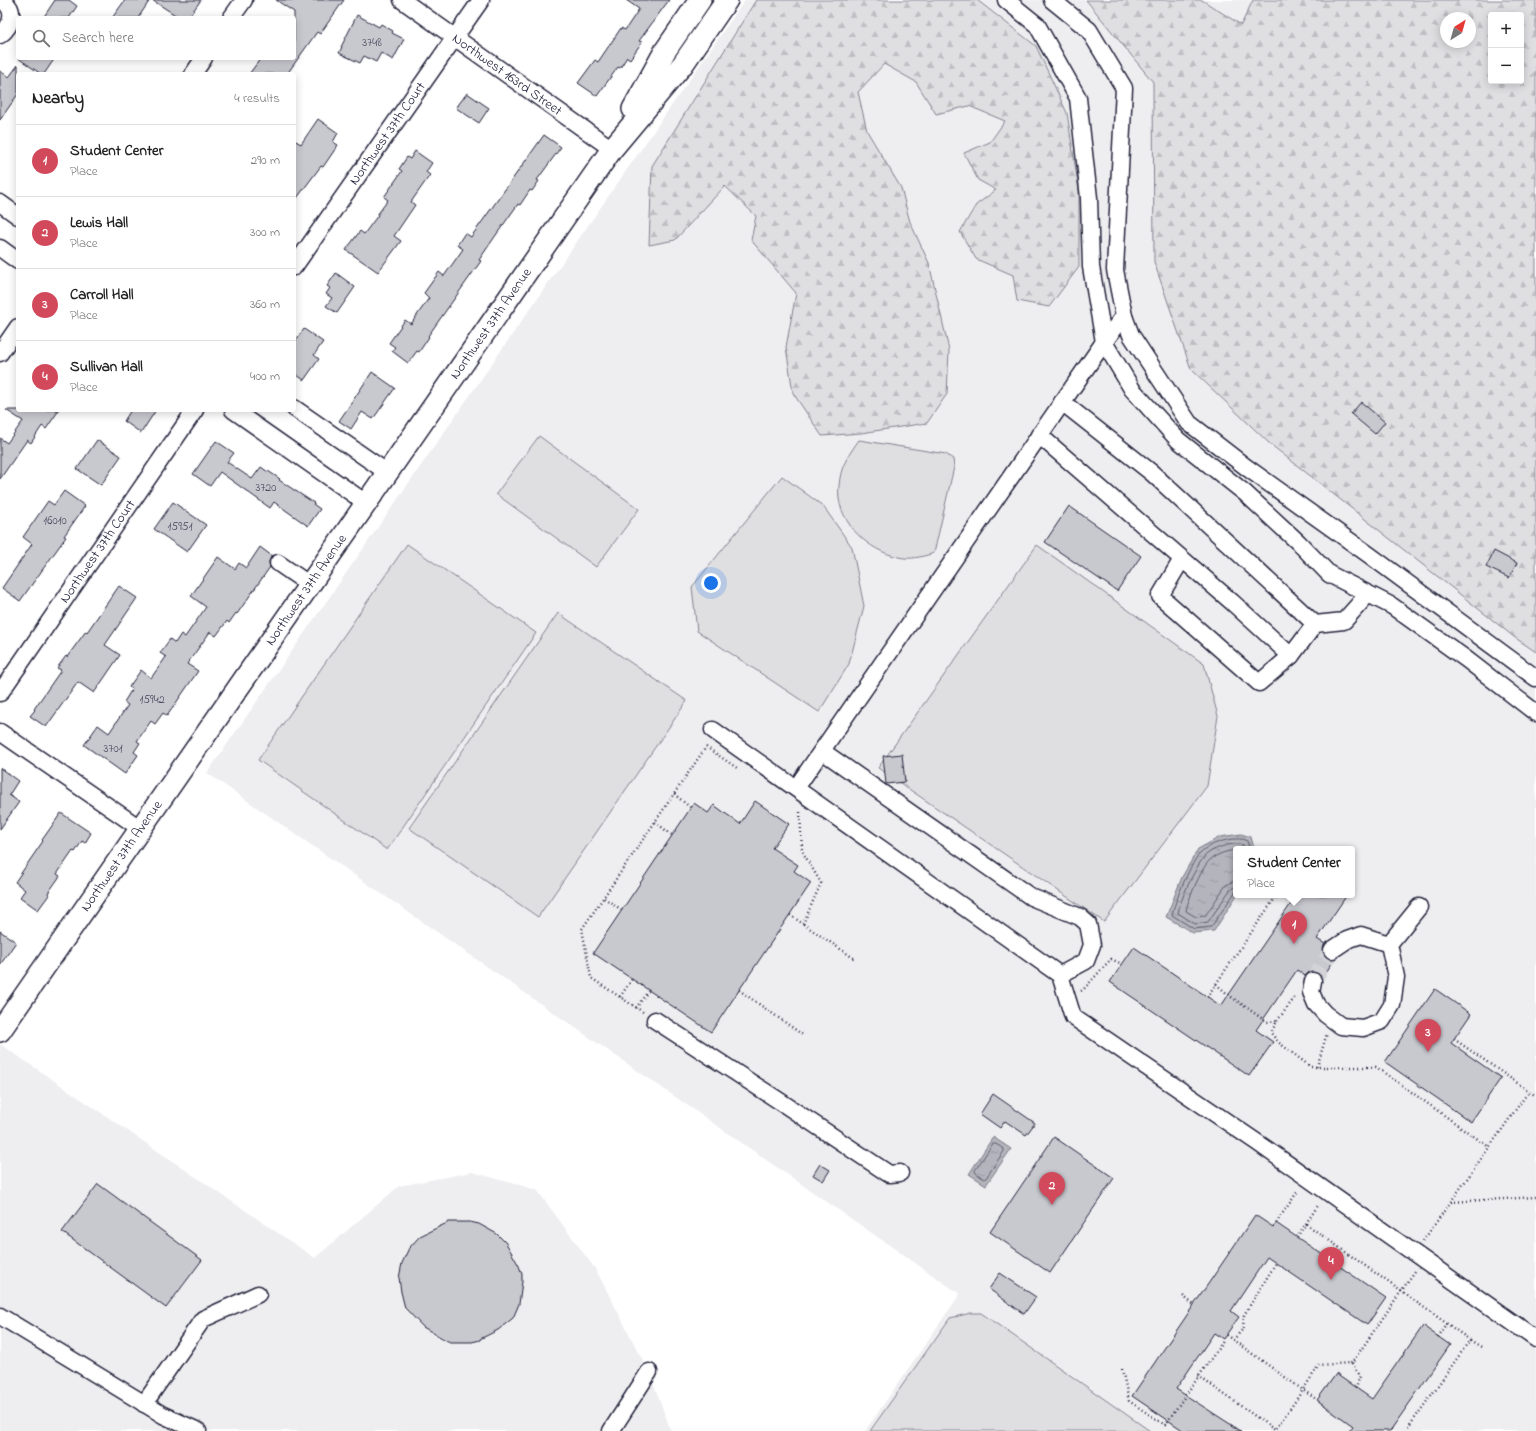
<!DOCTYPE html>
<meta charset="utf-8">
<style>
body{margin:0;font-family:"Indie Flower",sans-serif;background:#f6f6f6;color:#222}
.controls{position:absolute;right:12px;top:12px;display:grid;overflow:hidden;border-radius:4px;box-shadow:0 2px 10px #0003}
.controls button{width:36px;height:36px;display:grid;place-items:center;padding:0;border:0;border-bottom:1px solid #e0e0e0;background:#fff;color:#222;font:20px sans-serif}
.compass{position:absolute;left:1440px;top:12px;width:36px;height:36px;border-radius:50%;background:#fff;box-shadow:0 2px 10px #0003;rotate:37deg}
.you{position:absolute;left:711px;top:583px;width:14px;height:14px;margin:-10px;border:3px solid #fff;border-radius:50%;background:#1a73e8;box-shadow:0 0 0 6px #1a73e833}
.badge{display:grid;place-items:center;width:26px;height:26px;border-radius:50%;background:#d1495b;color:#fff;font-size:13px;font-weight:700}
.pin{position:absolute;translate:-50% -33px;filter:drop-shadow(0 1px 2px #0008)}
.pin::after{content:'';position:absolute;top:21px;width:14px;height:12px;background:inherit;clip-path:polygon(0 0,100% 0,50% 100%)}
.popup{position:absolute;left:1233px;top:846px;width:122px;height:52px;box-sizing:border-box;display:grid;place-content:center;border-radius:4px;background:#fff;filter:drop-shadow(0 1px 3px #0005);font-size:13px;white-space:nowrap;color:#767676}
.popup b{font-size:15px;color:#222}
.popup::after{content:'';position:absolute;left:50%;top:100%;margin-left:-8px;border:8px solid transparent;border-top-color:#fff}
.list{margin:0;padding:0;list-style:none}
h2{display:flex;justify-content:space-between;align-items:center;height:52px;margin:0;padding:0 16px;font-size:17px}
h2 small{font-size:13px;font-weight:400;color:#767676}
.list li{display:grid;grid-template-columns:26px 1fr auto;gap:12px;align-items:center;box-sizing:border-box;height:72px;padding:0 16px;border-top:1px solid #e0e0e0}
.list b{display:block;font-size:15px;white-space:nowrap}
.list p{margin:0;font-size:13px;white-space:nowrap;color:#767676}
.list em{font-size:13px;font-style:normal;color:#767676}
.icon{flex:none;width:22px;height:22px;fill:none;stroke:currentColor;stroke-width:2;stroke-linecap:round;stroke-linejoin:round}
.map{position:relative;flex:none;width:1536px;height:1431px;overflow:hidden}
.search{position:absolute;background:#fff;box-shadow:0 2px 10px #0003;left:16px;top:16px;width:280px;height:44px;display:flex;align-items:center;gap:10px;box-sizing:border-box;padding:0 14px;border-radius:4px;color:#767676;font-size:15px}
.panel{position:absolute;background:#fff;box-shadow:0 2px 10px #0003;left:16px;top:72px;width:280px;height:340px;border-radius:4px}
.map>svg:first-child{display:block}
.built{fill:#eeeef1;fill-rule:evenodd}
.forest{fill:url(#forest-firs);stroke:#80808e;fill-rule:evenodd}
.park{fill:#dfdfe2;stroke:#80808e}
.water{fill:url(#water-ripples);stroke:#7a7a88}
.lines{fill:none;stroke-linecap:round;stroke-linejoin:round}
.shore{stroke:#5c5c6f;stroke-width:1}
.building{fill:#c8c8cf;stroke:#22223b}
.minor-tunnel{stroke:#d3d3d8;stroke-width:16;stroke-dasharray:16 8;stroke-linecap:butt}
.minor-casing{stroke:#22223b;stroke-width:19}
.major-casing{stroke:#22223b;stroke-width:24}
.path{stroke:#22223b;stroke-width:2.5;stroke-dasharray:1 3;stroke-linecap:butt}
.minor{stroke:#fff;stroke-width:16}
.major{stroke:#fff;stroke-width:21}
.labels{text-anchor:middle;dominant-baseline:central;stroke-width:4;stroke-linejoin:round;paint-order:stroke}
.number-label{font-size:12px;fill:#4c4c60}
.street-label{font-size:14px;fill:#22223b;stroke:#fff}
</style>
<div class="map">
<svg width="1536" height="1431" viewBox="0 0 1536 1431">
<defs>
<pattern id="forest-firs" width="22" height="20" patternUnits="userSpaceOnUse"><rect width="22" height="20" fill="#dfdfe2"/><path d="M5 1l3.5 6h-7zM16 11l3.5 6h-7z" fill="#bfbfc3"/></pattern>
<pattern id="water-ripples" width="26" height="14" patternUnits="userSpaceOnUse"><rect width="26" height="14" fill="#b4b4bc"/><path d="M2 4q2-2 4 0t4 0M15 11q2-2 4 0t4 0" fill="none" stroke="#9a9aa2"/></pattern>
</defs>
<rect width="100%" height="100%" fill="#fff"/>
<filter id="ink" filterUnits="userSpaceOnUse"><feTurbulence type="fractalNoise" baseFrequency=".025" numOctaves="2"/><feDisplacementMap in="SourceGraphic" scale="8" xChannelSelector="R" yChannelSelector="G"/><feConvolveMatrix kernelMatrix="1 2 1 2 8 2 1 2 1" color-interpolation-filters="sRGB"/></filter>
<g filter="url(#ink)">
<g class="built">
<path d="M745 0H1536V1431H865L960 1294 207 773ZM1491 15H1521V81H1491ZM1446 18H1470V42H1446ZM1236 849H1352V895H1236Z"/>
<path d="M0 1044 315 1258 399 1186 472 1172 537 1190 596 1270 649 1372 671 1431H0Z"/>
</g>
<g class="forest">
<path d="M756 0H977L1036 46 1067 113 1079 191V267L1049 307 1017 301 1013 275 976 259 960 232 976 205 996 190 978 180 964 153 990 142 1005 121 969 106 936 114 916 82 884 64 858 92 867 131 901 188 910 222 929 263 949 350 947 394 927 423 861 433 822 436 793 393 786 347 796 293 751 240 756 216 725 186 675 240 649 245 652 166Z"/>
<path d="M1086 0H1202L1241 25 1253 0H1536V652L1514 637 1270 444 1191 369 1154 262 1153 82ZM1491 15H1521V81H1491ZM1446 18H1470V42H1446Z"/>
</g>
<g class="park">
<path d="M539 436 639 509 596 567 496 494Z"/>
<path d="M859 440 946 454 953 459 954 467 934 553C925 556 914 559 904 558 874 554 844 530 839 499 838 493 839 484 840 478 842 464 851 451 859 440Z"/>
<path d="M782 476 823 506 852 547 864 606 849 664 819 712 697 631 692 587Z"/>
<path d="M407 544 536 633 387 850 258 760Z"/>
<path d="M1037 545 1204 664 1218 716 1207 786 1104 922 878 768Z"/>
<path d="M558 613 687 701 538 917 409 828Z"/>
<path d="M971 1313H981L1150 1431H870L950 1318Z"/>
</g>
<g class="water">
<path d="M1241 834 1251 837 1254 848 1253 849H1236V895H1237L1214 931 1193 933 1166 917 1182 877 1198 849 1220 837Z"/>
<path d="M993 1137 1011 1149 986 1185 969 1174Z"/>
</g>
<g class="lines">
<g class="shore">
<path d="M1236 850C1227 851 1217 854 1210 860 1203 865 1187 902 1186 911L1196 917 1205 916 1226 885 1236 880"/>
<path d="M1236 886 1230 890 1208 922 1195 924 1178 913C1180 900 1195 868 1204 857 1210 849 1234 841 1243 845L1245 849"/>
<path d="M1236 891 1211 927 1194 929 1172 915C1174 903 1192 860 1201 852 1210 843 1236 835 1247 841L1250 849"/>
<path d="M993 1144H996L1004 1149V1151L986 1178 984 1179 976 1173 975 1171Z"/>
</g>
</g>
<g class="building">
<path d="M55 0H69L77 6 69 18H43Z"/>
<path d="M125 0H150L138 18H112Z"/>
<path d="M152 0H201L188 18H180Z"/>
<path d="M276 0H344L320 34 317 32 287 74H249L261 58H294V12Z"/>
<path d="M626 0H669L639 41 642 42 630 59 627 57 620 68 618 67 597 96 578 83 595 60 598 62 621 28 625 30 639 9Z"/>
<path d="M357 15 379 27 381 24 393 31 392 33 404 39 393 60 381 53 376 62 364 56 360 63 339 53 342 47H341Z"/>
<path d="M18 58H55L44 74H41Z"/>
<path d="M18 65V94L0 120V71L9 77Z"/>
<path d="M467 93 489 108 479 123 456 108Z"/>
<path d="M318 119 338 133 333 142 338 145 323 167 321 166 294 202V140L301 144Z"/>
<path d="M544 135 561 147 537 180 539 181 532 191 530 190 520 205 518 204 494 238 479 260 481 261 428 336 429 337 419 352 417 351 408 363 392 351 395 347 389 343 405 320 411 324 429 298 424 293 439 272 444 276 463 249 457 245 465 233 471 237Z"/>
<path d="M415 151 432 163 426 172 430 175 411 202 415 205 394 236 401 241 378 272 346 250 360 231 364 234 378 215H377L388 200 384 197 402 171 399 169 407 157 410 159Z"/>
<path d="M336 273 355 287 337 313 326 306 332 298 326 294 330 288 327 286Z"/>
<path d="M304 329 323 342 314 355 319 359 304 380 294 373V343Z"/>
<path d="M372 372 395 388 373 419 362 412 351 429 339 421Z"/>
<path d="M1361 402 1385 422 1375 434 1351 414Z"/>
<path d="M6 410H59L46 429 42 426 31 443 27 440 0 479V438L7 443 23 421Z"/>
<path d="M131 410H156L141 433 124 421Z"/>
<path d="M97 440 121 456 101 485 77 469Z"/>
<path d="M216 441 234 453 227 462 252 479 261 467 268 472V471L280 479 279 480 314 503 313 504 320 509 308 526 274 502 270 508 220 472 210 486 193 474Z"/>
<path d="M64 491 85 506 64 536 66 537 20 601 2 588 32 544 23 537 48 501 54 505Z"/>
<path d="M173 502 206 525 187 552 154 529Z"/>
<path d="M1069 506 1141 556 1117 591 1045 542Z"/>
<path d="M260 547 272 556 269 562 270 567 237 614 236 613 229 623 227 621 216 636 210 632 187 664 198 671 167 716 163 713 155 724 151 721 137 741 140 743 134 752 138 755 125 774 84 745 98 725 109 733 128 705 124 702 132 689 129 687 141 670 151 678 166 657 160 653 170 639 175 643 181 634 185 637 206 607 191 596 218 557 235 569 239 563 246 568Z"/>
<path d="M1494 551 1517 563 1509 578 1486 567Z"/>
<path d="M119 586 137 598 105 645 120 655 94 693 78 682 46 727 30 716 35 710 34 709 61 670 57 668 66 656 67 657 86 631 87 632Z"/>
<path d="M902 754 905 782 886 784 883 756Z"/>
<path d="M0 768 18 781 9 795 19 802 0 829Z"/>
<path d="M755 801 789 824 772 848 798 865 794 871 811 883 711 1032 593 953 694 803 708 813 714 805 740 824Z"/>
<path d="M61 813 91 833 85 843 82 841 75 852 73 851 57 874 60 876 48 893 49 895 38 910 20 897 25 890 15 882 43 841 42 840Z"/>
<path d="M1297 895H1347L1317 939 1325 944 1323 950 1324 956 1328 959H1335L1322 978 1319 974 1315 972H1309L1305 976 1297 970 1256 1030 1273 1042 1249 1076 1110 982 1134 947 1221 1006Z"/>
<path d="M0 931 16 942 0 965Z"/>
<path d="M1435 989 1471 1014 1451 1043 1501 1078 1471 1122 1385 1062Z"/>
<path d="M993 1094 1035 1123 1026 1135 1005 1121 1000 1128 980 1114Z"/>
<path d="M1054 1137 1114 1178 1050 1273 990 1232Z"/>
<path d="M820 1164 830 1170 823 1181 813 1175Z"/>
<path d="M98 1184 202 1260 166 1308 62 1232Z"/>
<path d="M1255 1215 1273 1227 1276 1223 1386 1298 1367 1325 1267 1257 1231 1311 1239 1317 1223 1339 1214 1333 1176 1389 1241 1431H1184L1132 1396Z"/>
<path d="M449 1222H470L479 1224 497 1234 506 1243 519 1266 522 1274V1282L519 1304 513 1318 498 1330 480 1339V1340L472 1342H450L442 1338 423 1327 405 1308 401 1292 399 1278 402 1263 409 1248 420 1236Z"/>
<path d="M1000 1273 1036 1297 1024 1314 989 1289Z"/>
<path d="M1423 1326 1450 1345 1390 1431H1349L1353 1426 1317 1400 1336 1374 1372 1399Z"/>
</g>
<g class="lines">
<path class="minor-tunnel" d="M1313 981 1332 950"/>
<g class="minor-casing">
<g id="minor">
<path id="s1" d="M402 0 612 149"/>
<path d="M1006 0 1037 25 1078 98 1089 198 1091 267 1104 342 1132 389 1178 440 1245 493 1298 542 1329 574 1392 606 1466 659 1536 713"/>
<path d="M1052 0 1089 30 1124 88 1115 270 1124 316 1131 335 1189 423 1246 467 1368 554 1536 678"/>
<path d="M231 18 244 0"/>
<path d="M0 35C12 26 17 10 2 0"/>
<path d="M193 74 204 58"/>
<path d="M0 203 18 216"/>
<path d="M0 248 18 261"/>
<path id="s2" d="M294 267 481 0"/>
<path d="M0 353 18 327"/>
<path d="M1062 402 1152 473 1315 624 1344 621 1368 594"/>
<path d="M294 408 388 473"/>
<path d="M233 410 366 503"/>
<path d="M1039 435 1232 602 1291 656 1315 624"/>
<path d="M1182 559 1160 596 1259 683 1291 656"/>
<path d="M278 563 310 585"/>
<path id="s3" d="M0 693 195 410"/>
<path d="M713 730 1060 975 1073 1017 1258 1143 1536 1339"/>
<path d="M0 732 141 829"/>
<path d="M822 751 1031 897 1080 917 1088 924 1092 945 1086 961 1060 975"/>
<path d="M796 788 1104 342 1124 316"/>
<path d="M1332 950 1347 940 1361 935 1389 944"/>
<path d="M1313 981 1311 992 1316 1004 1325 1014 1341 1026 1363 1028 1382 1021 1392 1005 1396 977 1389 944 1419 907"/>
<path d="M655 1020 784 1104 889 1174 900 1173"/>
<path d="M0 1316 163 1415 198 1431"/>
<path d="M144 1404 203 1319 258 1294"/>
<path d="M611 1431 649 1372"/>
</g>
</g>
<g class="major-casing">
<g id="major">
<path d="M633 109 665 51 700 0"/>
<path id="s4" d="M0 1031 612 149 683 64 727 0"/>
</g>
</g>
<g class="path">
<path d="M706 747 737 768"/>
<path d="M674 794 691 808"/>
<path d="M800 812 802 851 821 883 803 924"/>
<path d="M655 822 672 835"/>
<path d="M604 898 622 910"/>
<path d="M790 915 855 959"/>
<path d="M1216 984 1230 996 1267 1022 1277 1021 1271 1033 1278 1042 1311 1067H1376L1489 1147"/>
<path d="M739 990 803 1035"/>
<path d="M1081 991 1083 990 1111 959 1122 964"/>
<path d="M620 997 632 979"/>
<path d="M1207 997 1277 895"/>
<path d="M636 1008 649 990"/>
<path d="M643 1012 591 978 582 929 706 747"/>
<path d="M1277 1021 1296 996"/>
<path d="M1454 1039 1536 1096"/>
<path d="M1317 1067 1327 1033"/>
<path d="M1451 1202 1536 1197"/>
<path d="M1276 1223 1298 1191"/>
<path d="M1306 1224 1470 1340 1406 1431"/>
<path d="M1297 1237 1319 1204"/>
<path d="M1423 1241 1529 1091"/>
<path d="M1183 1296 1194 1305"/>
<path d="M1226 1335 1317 1400"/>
<path d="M1438 1337 1447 1324"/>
<path d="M1233 1340 1243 1329 1244 1315 1276 1263"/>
<path d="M1470 1340 1483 1348"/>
<path d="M1352 1363 1360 1376 1356 1388"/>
<path d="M1122 1369 1129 1401 1165 1425 1224 1340"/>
<path d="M1198 1376 1275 1430 1303 1390 1319 1365 1352 1363 1415 1271"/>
<path d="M1391 1429 1394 1431"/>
</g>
<use href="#minor" class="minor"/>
<use href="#major" class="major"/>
</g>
</g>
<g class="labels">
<g class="number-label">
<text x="372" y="43">3748</text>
<text x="266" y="488">3720</text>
<text x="55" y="521">16010</text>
<text x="180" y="527">15951</text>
<text x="152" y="700">15942</text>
<text x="113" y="749">3701</text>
</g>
<g class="street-label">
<text stroke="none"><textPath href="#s1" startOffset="129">Northwest 163rd Street</textPath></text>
<text stroke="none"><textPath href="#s2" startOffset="163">Northwest 37th Court</textPath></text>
<text stroke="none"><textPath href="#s4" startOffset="861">Northwest 37th Avenue</textPath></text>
<text stroke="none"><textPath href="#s3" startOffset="172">Northwest 37th Court</textPath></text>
<text stroke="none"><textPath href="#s4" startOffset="537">Northwest 37th Avenue</textPath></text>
<text stroke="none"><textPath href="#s4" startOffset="213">Northwest 37th Avenue</textPath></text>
</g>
</g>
</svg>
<div class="controls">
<button>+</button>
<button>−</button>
</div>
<svg class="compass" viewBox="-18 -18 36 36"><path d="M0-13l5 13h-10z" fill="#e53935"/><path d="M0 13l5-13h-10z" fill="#767676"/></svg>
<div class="you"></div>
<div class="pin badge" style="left:1294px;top:944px">1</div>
<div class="popup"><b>Student Center</b>Place</div>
<div class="pin badge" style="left:1052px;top:1205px">2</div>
<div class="pin badge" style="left:1428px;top:1052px">3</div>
<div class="pin badge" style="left:1331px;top:1280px">4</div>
<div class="search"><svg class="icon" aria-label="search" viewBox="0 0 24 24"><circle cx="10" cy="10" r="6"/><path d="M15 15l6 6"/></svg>Search here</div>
<section class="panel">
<h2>Nearby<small>4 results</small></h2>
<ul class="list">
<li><span class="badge">1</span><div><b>Student Center</b><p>Place</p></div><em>290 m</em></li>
<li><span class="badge">2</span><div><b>Lewis Hall</b><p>Place</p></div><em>300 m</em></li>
<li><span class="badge">3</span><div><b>Carroll Hall</b><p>Place</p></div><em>360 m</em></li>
<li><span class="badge">4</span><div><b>Sullivan Hall</b><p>Place</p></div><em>400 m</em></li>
</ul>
</section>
</div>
